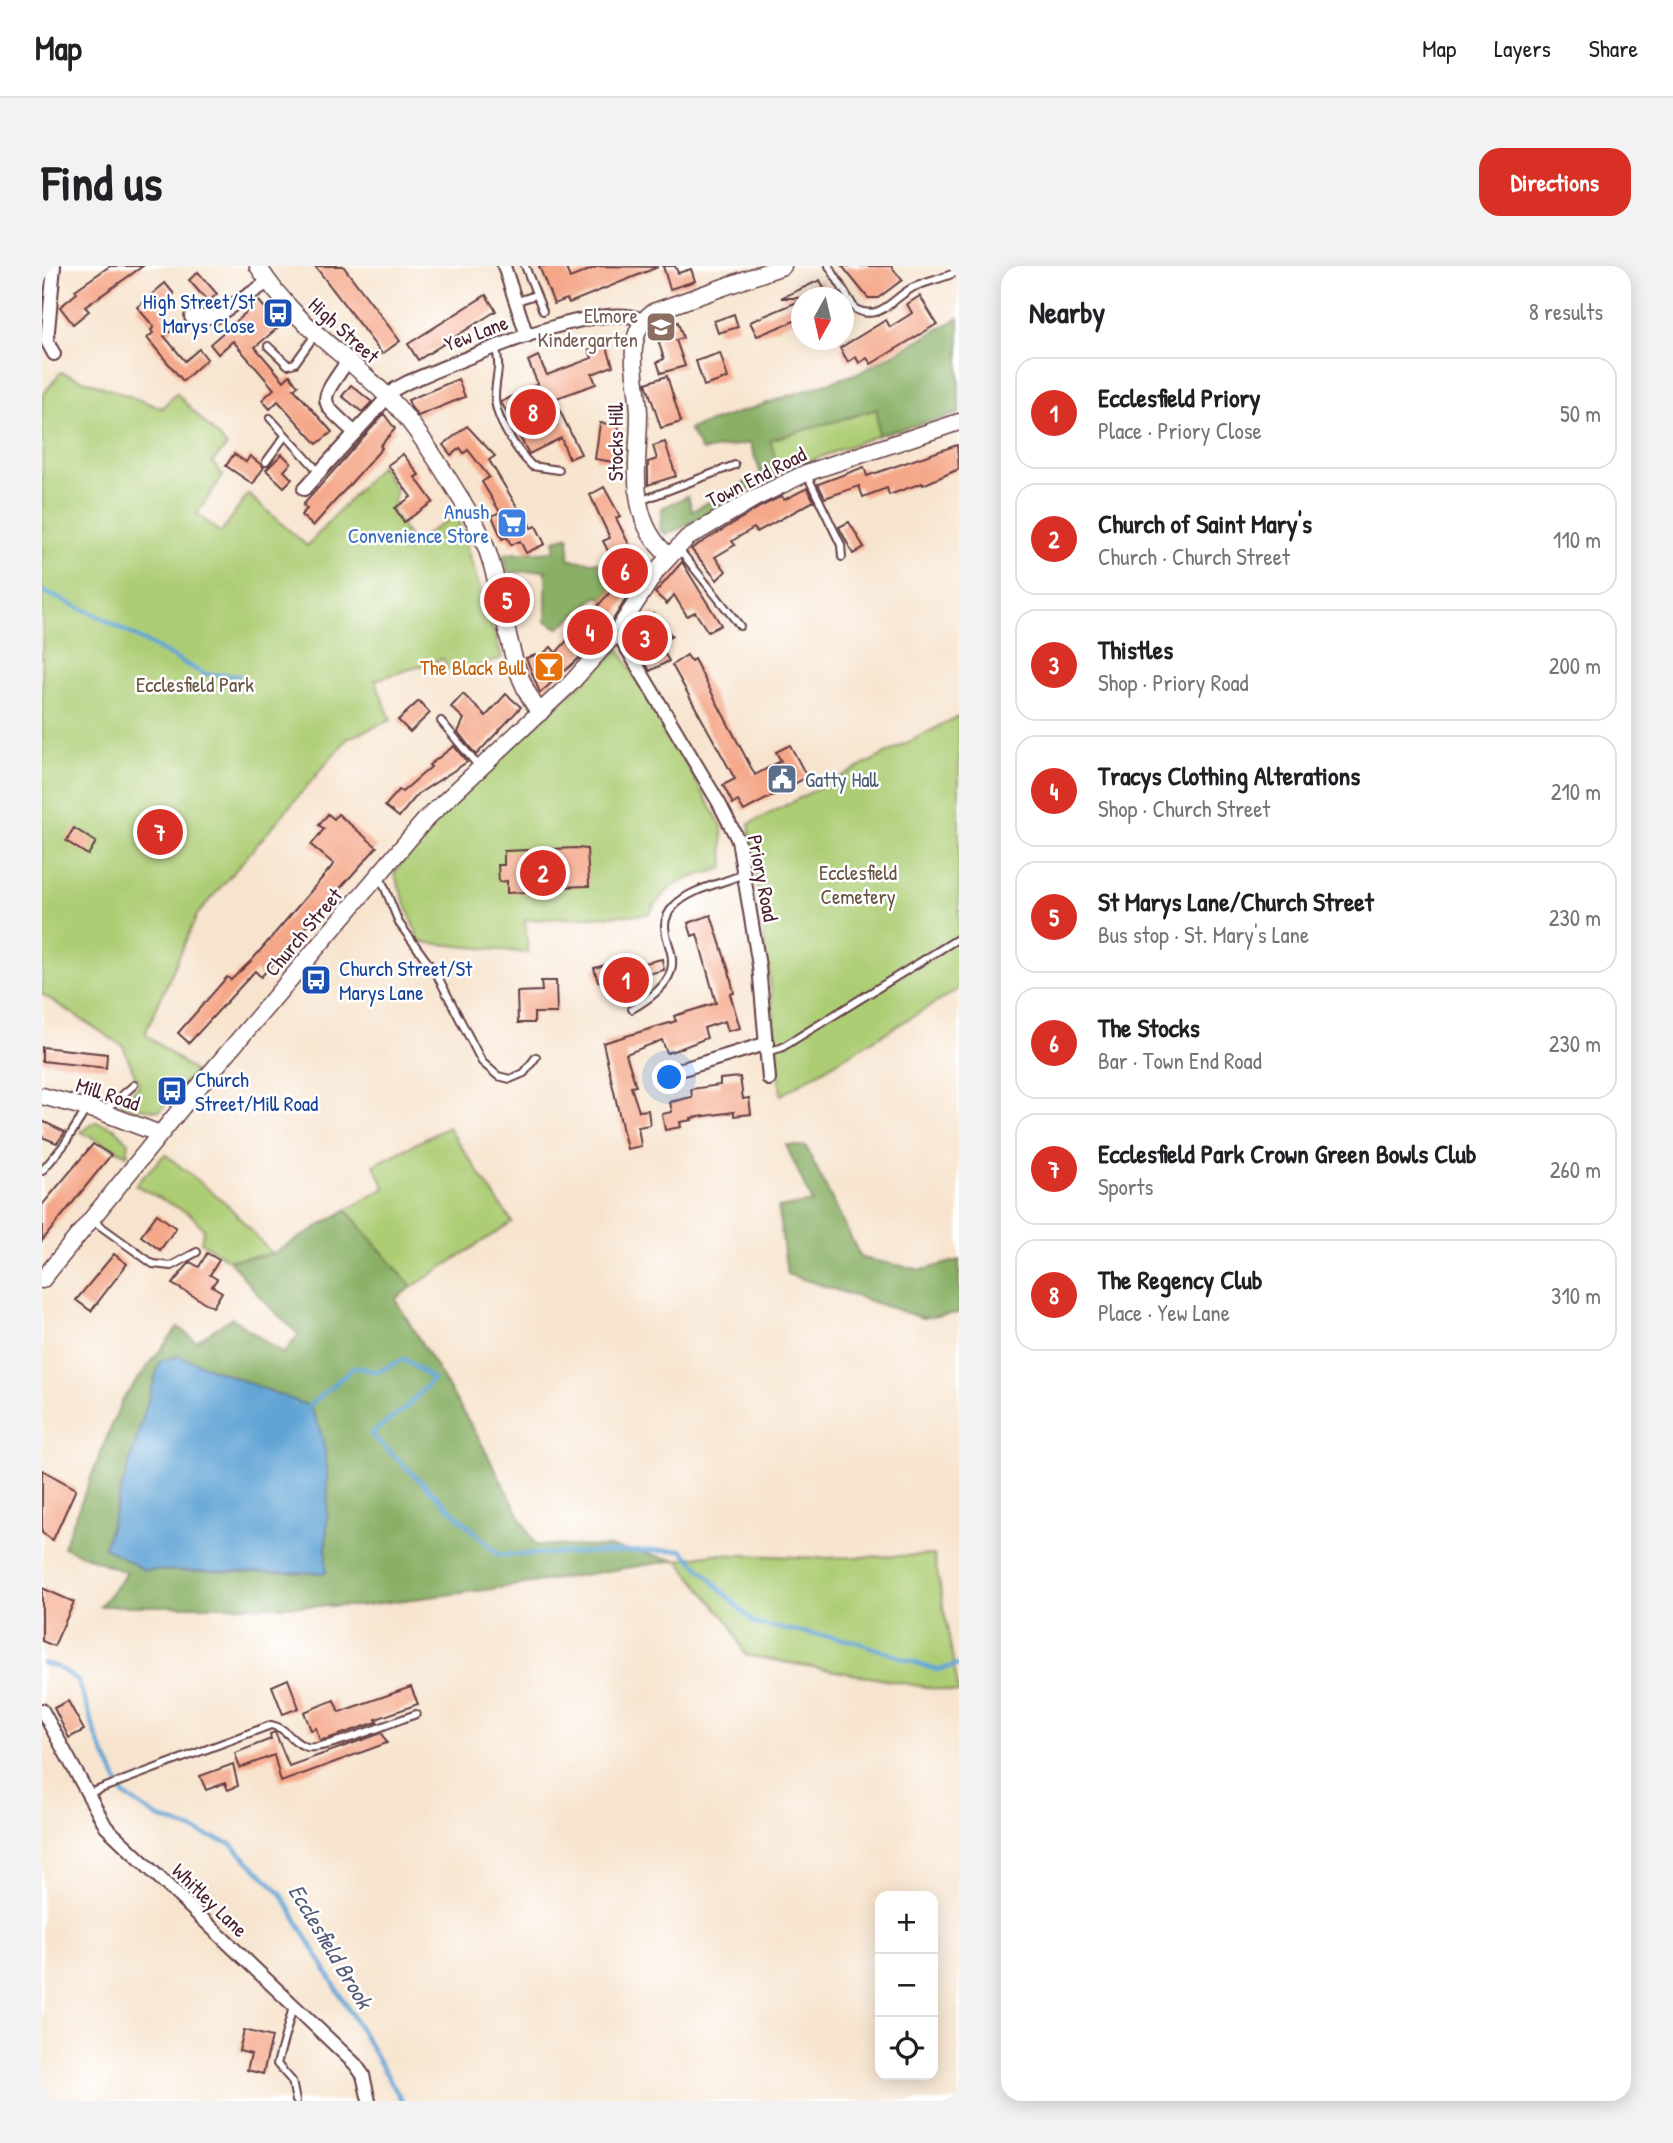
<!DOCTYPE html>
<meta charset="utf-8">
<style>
body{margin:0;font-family:"Patrick Hand",sans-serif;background:#f2f2f2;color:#202124}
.controls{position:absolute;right:21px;bottom:21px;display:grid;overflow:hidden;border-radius:14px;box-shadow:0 4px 18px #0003}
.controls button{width:63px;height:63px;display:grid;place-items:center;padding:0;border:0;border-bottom:2px solid #e0e0e0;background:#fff;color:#202124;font:35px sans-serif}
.compass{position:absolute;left:749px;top:21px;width:63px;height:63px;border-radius:50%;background:#fff;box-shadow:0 4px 18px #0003;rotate:188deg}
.you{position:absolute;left:628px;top:812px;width:24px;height:24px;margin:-18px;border:5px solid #fff;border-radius:50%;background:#1a73e8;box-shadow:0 0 0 10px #1a73e833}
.badge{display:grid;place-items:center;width:46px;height:46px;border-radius:50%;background:#d93025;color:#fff;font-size:23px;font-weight:700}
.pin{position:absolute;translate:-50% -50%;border:4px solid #fff;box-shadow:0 2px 7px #0006}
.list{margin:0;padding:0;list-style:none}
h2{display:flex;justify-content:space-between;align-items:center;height:91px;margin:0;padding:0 28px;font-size:30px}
h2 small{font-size:23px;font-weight:400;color:#757577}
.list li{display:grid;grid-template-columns:46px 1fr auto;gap:21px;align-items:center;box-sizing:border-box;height:112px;margin:0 14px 14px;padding:0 14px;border:2px solid #e0e0e0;border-radius:21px}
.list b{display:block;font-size:26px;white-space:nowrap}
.list p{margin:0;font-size:23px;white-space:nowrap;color:#757577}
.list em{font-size:23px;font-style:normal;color:#757577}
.icon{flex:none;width:38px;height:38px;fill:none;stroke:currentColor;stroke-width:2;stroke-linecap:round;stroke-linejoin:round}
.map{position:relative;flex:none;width:917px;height:1835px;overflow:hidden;border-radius:21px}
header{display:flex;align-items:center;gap:42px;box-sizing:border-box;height:98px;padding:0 35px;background:#fff;border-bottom:2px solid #e0e0e0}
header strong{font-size:33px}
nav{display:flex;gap:38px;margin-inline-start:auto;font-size:24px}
.intro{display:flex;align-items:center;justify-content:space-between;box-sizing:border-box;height:168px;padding:0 42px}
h1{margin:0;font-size:49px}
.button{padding:18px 32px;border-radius:21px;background:#d93025;color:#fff;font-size:24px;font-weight:700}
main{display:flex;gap:42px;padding:0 42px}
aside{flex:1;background:#fff;border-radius:21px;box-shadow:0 4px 18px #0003}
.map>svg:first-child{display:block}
.green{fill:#adcd74;stroke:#7c7650;stroke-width:2}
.forest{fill:#8ab066;stroke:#6a6848;stroke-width:2}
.water{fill:#61a4d5;stroke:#566280;stroke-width:2}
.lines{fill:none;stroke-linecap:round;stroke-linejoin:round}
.stream{stroke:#61a4d5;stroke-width:4.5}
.building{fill:#f5a789}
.lane-casing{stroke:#643d43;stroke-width:10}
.street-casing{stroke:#643d43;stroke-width:16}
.secondary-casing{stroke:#643d43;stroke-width:19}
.lane{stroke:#fff;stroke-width:6}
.street{stroke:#fff;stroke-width:12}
.secondary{stroke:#fff;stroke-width:16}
.labels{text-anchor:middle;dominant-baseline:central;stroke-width:5;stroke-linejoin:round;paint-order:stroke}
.transit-label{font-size:21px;fill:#164399;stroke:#fff;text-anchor:start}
.education-label{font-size:21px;fill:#785e54;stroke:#fff;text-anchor:end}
.street-label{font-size:21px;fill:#4a1f2b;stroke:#fff}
.shop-label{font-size:21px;fill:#366cbe;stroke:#fff;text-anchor:end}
.food-label{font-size:21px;fill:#c56008;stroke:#fff;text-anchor:end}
.park-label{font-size:21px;fill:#685341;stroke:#fff}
.service-label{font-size:21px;fill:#4e5e75;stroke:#fff;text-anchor:start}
.water-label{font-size:23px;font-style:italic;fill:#545b77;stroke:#fff}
</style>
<header>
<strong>Map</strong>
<nav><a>Map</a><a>Layers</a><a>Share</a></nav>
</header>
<div class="intro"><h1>Find us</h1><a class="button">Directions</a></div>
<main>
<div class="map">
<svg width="917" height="1835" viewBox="0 0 917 1835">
<rect width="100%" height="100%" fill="#fff"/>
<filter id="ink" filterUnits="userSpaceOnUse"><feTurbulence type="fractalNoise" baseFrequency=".0143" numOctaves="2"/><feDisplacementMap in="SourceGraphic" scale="14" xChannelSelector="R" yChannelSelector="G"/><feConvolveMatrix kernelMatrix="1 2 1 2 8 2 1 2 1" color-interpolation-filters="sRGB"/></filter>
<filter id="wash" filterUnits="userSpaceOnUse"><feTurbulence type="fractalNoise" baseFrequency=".00686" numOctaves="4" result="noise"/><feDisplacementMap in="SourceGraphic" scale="28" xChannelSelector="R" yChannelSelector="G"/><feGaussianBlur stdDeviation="1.57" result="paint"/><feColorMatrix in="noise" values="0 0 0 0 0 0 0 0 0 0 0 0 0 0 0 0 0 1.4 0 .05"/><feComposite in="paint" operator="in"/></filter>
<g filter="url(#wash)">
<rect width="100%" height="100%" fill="#f7e4ce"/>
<g class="green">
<path d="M19 106 120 142 134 127 185 180 170 196 181 209 155 248 179 267 206 228 265 280 339 199 354 226 350 246 371 277 414 248 460 392 411 410 401 393 333 414 349 454 306 472 155 649 103 768 153 806 118 845 78 839 97 819 81 780 0 728V130Z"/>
<path d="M836 143V169L739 206 727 174Z"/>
<path d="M577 383 680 560 682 602C646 613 627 613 607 648L483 654 486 687 378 676 352 607 403 543Z"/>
<path d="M917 450V723L739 829 730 734 707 558Z"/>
<path d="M54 856 72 862 87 876 85 889 39 866Z"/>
<path d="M406 861 470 956 370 1021 304 944 343 922 332 899Z"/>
<path d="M123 888 186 939 230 988 187 994 159 976 162 963 148 948 93 919Z"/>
<path d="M671 1288 780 1292 892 1289 917 1427 703 1389 689 1359 636 1294Z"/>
</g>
<g class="forest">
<path d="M917 52V148L836 169 835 143 728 174 739 210 700 227 697 220 719 208 708 177 660 185 647 163 819 106Z"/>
<path d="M692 223 695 229C669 244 649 260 623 268L618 264 620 242 646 230 650 245Z"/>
<path d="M527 270V294L563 297 578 315 561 334 556 330 517 362 504 355V304L466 307 462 288 512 285 513 274Z"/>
<path d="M744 879 764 881 819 992 880 1004 917 994V1047L880 1052 745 1008 736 942 770 936Z"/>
<path d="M304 944 370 1021 353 1033 435 1169 493 1279 567 1281 636 1294 450 1323 316 1340H58L85 1307 21 1281 80 1134 136 1061 154 1075 190 1052 241 1088 257 1069 220 1033 187 994 230 988Z"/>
</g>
<path class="water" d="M137 1090 267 1140C295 1183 283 1256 284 1307L102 1304 62 1281 118 1095Z"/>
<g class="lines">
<g class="stream">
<path d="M0 325 54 349 162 408 197 410"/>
<path d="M267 1140 312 1101 335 1106 362 1093 391 1113 365 1141 329 1168 457 1289 640 1284 713 1358 812 1375 894 1404 917 1399"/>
<path d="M0 1397 15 1401 36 1415 57 1477 82 1529 115 1551 189 1578 239 1627 360 1835"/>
</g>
</g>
<g id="blocks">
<g class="building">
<path d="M68 0H101L43 41 47 45 31 58 18 41 35 27 33 24Z"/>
<path d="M273 0H301L358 75 340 88Z"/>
<path d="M497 0H523L528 12 557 0 616 1 527 37 525 33 512 38Z"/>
<path d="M621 0H633L636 7 649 3 653 15 628 23Z"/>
<path d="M800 0H849L860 14 836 32H826Z"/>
<path d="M156 6 175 28 166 36 147 14Z"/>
<path d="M778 14 786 32H739Z"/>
<path d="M123 17 132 28 117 41 122 46 119 48 131 64 122 70 143 95 157 83 165 93 141 115 105 72 111 67 109 64 112 61 95 41Z"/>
<path d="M444 29 454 45 376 94 366 78Z"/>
<path d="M878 30 895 58 829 98 825 92 817 97 814 91 806 96 798 82 844 54 848 61 870 47 865 38Z"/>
<path d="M760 34V52L715 70 708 56Z"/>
<path d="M217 35 238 60 213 81 242 115 248 109 256 120 252 123 290 166 275 178 236 135 228 143 220 134 232 123 191 75 176 88 168 78Z"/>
<path d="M692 48 696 61 676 67 672 55Z"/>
<path d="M636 56 641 72 634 74 643 100 619 107 615 96 622 93 613 64Z"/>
<path d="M564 78 571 100 550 108 554 118 512 133 539 188 527 193 519 172 487 188 459 136 496 118 486 95 496 90 505 109 550 92 547 84Z"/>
<path d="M678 87 686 112 662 120 654 95Z"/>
<path d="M625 110 639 156 619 162 604 117Z"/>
<path d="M416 113 423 131 376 150 369 141 366 134Z"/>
<path d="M309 119 330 136 320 146 300 130Z"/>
<path d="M342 148 353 163 338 180 340 182 271 260 259 249 265 243 261 239Z"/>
<path d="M558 157 577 159 572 196 553 193Z"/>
<path d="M425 160 453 190 447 194 483 254 485 253 489 262 494 260 503 278 484 287 478 275 469 279 465 271 460 273 450 250 458 246 440 216 447 211 426 184 422 187 418 182 409 189 401 179Z"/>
<path d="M623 176 634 210 606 219V196L615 193 611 180Z"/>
<path d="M915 179 917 203 881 219 880 217 847 229 845 222 821 231 817 220 783 232 776 218 822 201 825 210Z"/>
<path d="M192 188 204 196 208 190 222 201 211 218 184 200Z"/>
<path d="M240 188 249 197 242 205 250 213 242 221 224 204Z"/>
<path d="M361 188 377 209 373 211 391 236 362 256 353 242 369 231 346 199Z"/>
<path d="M562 221 578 250 574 252 599 303 592 308 596 314 567 360 536 393 498 427 484 392 494 389 496 392 509 381 514 387 578 315 566 299 571 295 561 275 568 272 548 229Z"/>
<path d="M765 222 772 235 715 266 712 262 690 275 693 279 673 291 684 305 675 314 649 283 718 241 740 230 742 234Z"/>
<path d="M807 256 822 281 811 288 797 261Z"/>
<path d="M640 296 679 359 666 366 653 346 645 350 632 329 625 338 613 327Z"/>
<path d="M611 347 630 370 617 378 627 395 608 405 586 368Z"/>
<path d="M645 389 649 395 652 393 713 509 739 495 734 486 748 479 765 511 702 545 696 535 691 538 681 519 693 513 630 399Z"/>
<path d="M421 428 444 450 464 428 479 441 434 489 416 466 422 453 409 441Z"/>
<path d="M377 435 388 447 368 466 356 454Z"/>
<path d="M412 480 425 496 376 528 357 551 343 540 357 524 360 526 389 501 387 499Z"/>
<path d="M286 548 292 553 296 548 335 581 219 711 213 705 147 777 136 767 185 711 189 714 210 694 292 598 269 579 282 563 277 559Z"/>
<path d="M32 562 54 576 46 589 24 575Z"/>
<path d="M535 582 545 583 547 620 513 621V625L465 627V615L457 616 456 599H462V585Z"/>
<path d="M669 649 687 705 692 727 688 728 698 762 686 765 683 755 662 762 665 772 637 783 625 787 620 774 584 788 594 820 589 821 597 845 606 844 608 859 596 861 599 880 585 883 561 777 634 755 632 750 674 737 655 668 650 670 646 657Z"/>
<path d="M620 693 622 704 594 711 596 720 590 721 592 730 577 734 572 712 556 716 552 702 575 696 577 703Z"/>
<path d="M499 715H514L515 747H492V757H476L475 726 500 725Z"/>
<path d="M0 781 65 788 64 802 0 795Z"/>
<path d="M698 811 701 833 707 832 709 848 692 850V846L649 852 650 854 638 856 639 861 623 864 620 848 630 846 628 836 650 831 649 823 678 819V813Z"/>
<path d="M0 855 23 866 15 877 0 871Z"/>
<path d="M51 878 69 889 0 975V939Z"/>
<path d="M115 948 134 962 118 984 99 970Z"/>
<path d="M165 987 177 994 168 1009 175 1013 170 1020 180 1026 171 1041 130 1018 148 996 157 1001Z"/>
<path d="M72 988 85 998 49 1045 34 1034Z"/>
<path d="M0 1204 34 1223 11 1274 0 1267Z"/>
<path d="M0 1322 32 1336 12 1380 0 1375Z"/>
<path d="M246 1413 257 1442 241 1448 230 1420Z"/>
<path d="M369 1421 376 1438 334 1453 335 1456 285 1473 278 1474 274 1462 269 1464 262 1446 292 1434 297 1446Z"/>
<path d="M26 1435 42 1464 27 1472 12 1442Z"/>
<path d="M233 1466 247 1500 340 1467 345 1477 239 1516 232 1489 198 1502 193 1487 229 1473 228 1468Z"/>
<path d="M191 1498 196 1520 186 1524 183 1517 164 1524 158 1510Z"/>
<path d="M202 1764 230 1771 221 1808 205 1804 209 1788 197 1785Z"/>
</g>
</g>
</g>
<g filter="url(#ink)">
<use href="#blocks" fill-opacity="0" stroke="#643d43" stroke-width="2"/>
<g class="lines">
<g class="lane-casing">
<g id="lane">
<path d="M483 0 501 45"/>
<path d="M787 0 813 43C838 56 850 33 870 22 883 16 899 13 912 7"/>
<path d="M475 35 494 29"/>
<path d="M226 80 246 99 253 97 273 69"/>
<path d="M453 81C460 100 453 112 453 131 453 153 475 185 490 200L517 204"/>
<path d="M228 152 277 206"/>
<path d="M224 196 243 170"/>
<path d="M765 209 799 279 800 291"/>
<path d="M598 235 693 199"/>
<path d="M636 282 698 360"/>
<path d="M399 455 437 501"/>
<path d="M338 610 357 657 395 709 440 796 456 810 468 813 482 807 494 791"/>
<path d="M590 743C670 697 600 673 632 640 649 622 680 618 701 608"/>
<path d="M727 785 739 782 917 672"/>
<path d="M62 845 92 819"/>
<path d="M0 905 22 879 44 844"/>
<path d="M50 954 111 998 129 1000 155 986"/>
<path d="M45 1528 229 1459C246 1462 249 1477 265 1481 281 1485 354 1455 374 1448"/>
<path d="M251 1741 235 1798 250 1815 254 1835"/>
</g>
</g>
<g class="street-casing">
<g id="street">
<path d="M462 0 485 70"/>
<path d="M149 51H173L226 16"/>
<path d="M12 88 5 75 12 0"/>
<path d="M305 96C276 138 276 133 313 167"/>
<path d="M262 223 353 123 366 116C414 97 555 32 600 54"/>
<path d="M575 366 677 537 696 574 717 700 727 813"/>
<path d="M618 810 726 777"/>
<path d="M0 1444 64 1561 313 1798 321 1809 327 1835"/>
</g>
</g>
<g class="secondary-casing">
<g id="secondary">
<path d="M216 0C253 59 299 84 346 131 374 158 410 218 431 253 466 313 457 393 498 447"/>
<path d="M627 290C583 253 597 197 597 147 596 113 579 69 611 46L741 0"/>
<path d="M0 830 60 846 118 868"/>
<path d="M0 1014 154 824 384 553 529 417 575 366 615 304 645 272 713 232 764 207 917 156"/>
</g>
</g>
<use href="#lane" class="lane"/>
<use href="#street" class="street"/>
<use href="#secondary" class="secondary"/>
</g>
</g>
<defs>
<g id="bus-square" transform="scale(1.575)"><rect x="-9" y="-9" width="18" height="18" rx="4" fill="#1a4fb4" stroke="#fff"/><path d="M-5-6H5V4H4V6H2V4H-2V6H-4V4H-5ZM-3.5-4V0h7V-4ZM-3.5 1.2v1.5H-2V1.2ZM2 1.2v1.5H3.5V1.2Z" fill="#fff"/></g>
<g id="school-square" transform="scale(1.575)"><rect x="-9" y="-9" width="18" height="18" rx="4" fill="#8d6e63" stroke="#fff"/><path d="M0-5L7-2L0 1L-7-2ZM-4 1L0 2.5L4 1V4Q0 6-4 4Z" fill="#fff"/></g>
<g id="supermarket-square" transform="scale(1.575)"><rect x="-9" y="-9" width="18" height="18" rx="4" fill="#3f7fe0" stroke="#fff"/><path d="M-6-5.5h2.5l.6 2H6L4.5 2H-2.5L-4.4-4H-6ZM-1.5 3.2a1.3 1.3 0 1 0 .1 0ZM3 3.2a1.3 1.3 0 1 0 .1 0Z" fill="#fff"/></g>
<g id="bar-square" transform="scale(1.575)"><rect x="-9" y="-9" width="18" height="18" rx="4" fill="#e8710a" stroke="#fff"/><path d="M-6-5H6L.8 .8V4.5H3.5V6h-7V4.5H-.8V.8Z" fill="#fff"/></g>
<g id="civic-square" transform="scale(1.575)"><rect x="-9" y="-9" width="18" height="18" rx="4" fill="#5c6f8a" stroke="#fff"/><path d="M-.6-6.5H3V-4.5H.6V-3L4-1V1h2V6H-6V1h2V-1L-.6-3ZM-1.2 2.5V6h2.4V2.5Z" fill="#fff"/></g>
</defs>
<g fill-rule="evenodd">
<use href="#bus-square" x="236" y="47"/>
<use href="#school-square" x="619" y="61"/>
<use href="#supermarket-square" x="470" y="257"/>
<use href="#bar-square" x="507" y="401"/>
<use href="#civic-square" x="740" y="513"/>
<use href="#bus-square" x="274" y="714"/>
<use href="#bus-square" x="130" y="825"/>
</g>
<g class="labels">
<g class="transit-label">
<text x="213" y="35" text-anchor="end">High Street/St<tspan x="213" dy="24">Marys Close</tspan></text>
<text x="297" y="702">Church Street/St<tspan x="297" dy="24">Marys Lane</tspan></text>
<text x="153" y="813">Church<tspan x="153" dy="24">Street/Mill Road</tspan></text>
</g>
<g class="education-label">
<text x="596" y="49">Elmore<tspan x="596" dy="24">Kindergarten</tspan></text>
</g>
<g class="street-label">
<text transform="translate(302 64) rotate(42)">High Street</text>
<text transform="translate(434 67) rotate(-21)">Yew Lane</text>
<text transform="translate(573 176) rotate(-90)">Stocks Hill</text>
<text transform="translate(714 211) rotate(-27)">Town End Road</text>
<text transform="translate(721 612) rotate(79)">Priory Road</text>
<text transform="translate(261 666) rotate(-50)">Church Street</text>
<text transform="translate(66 828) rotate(18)">Mill Road</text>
<text transform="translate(168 1634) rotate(44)">Whitley Lane</text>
</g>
<g class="shop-label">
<text x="447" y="245">Anush<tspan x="447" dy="24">Convenience Store</tspan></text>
</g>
<g class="food-label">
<text x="484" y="401">The Black Bull</text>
</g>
<g class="park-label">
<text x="153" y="418">Ecclesfield Park</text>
<text x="816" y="606">Ecclesfield<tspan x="816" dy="24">Cemetery</tspan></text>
</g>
<g class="service-label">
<text x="763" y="513">Gatty Hall</text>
</g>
<g class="water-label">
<text transform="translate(289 1680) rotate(59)">Ecclesfield Brook</text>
</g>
</g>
</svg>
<div class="controls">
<button>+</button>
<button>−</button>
<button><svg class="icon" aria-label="locate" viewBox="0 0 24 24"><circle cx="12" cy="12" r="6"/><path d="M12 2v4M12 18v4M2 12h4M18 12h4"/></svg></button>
</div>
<svg class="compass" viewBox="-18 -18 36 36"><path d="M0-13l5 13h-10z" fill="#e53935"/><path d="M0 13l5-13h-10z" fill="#757577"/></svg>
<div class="you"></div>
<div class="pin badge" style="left:584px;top:714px">1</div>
<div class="pin badge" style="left:501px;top:607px">2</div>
<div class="pin badge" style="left:603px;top:372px">3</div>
<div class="pin badge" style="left:548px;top:366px">4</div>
<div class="pin badge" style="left:465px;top:334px">5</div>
<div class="pin badge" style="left:583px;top:305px">6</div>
<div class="pin badge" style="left:118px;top:566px">7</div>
<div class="pin badge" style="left:491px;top:146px">8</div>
</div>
<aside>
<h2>Nearby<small>8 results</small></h2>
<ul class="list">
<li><span class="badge">1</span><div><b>Ecclesfield Priory</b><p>Place · Priory Close</p></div><em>50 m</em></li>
<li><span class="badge">2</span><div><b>Church of Saint Mary's</b><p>Church · Church Street</p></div><em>110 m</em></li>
<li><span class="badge">3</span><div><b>Thistles</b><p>Shop · Priory Road</p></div><em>200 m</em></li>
<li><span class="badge">4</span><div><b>Tracys Clothing Alterations</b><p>Shop · Church Street</p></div><em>210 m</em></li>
<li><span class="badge">5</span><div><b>St Marys Lane/Church Street</b><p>Bus stop · St. Mary's Lane</p></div><em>230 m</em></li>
<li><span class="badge">6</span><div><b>The Stocks</b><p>Bar · Town End Road</p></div><em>230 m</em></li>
<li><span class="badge">7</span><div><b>Ecclesfield Park Crown Green Bowls Club</b><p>Sports</p></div><em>260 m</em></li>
<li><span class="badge">8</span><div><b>The Regency Club</b><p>Place · Yew Lane</p></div><em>310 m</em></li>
</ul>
</aside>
</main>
